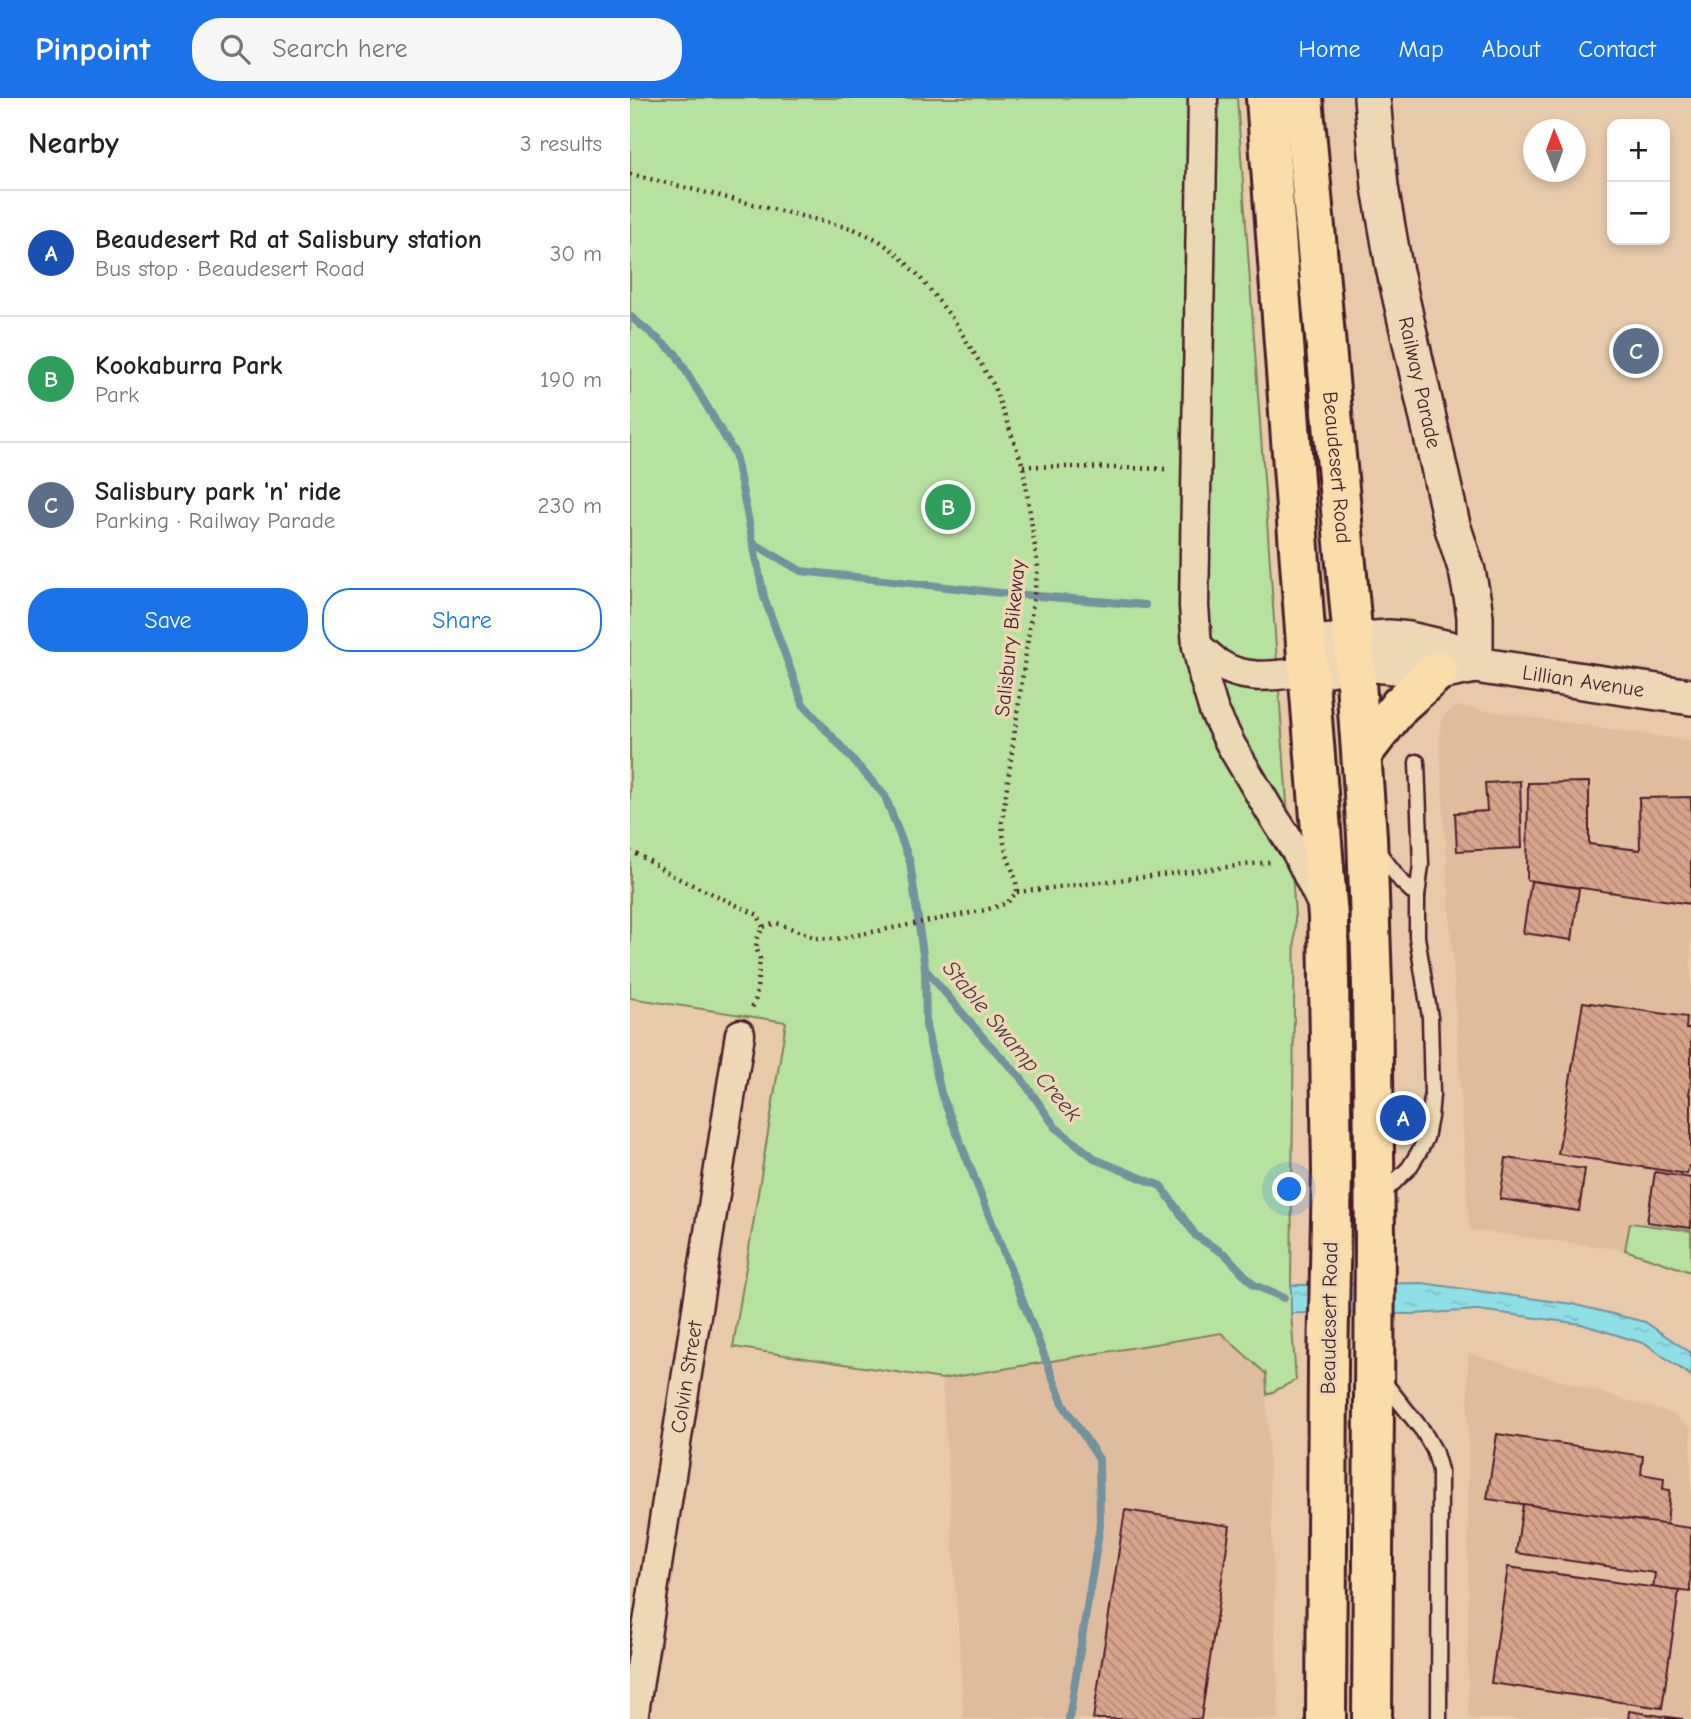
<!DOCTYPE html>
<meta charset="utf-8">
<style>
body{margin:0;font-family:"Comic Neue",sans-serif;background:#f6f6f6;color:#222}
.controls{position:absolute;right:21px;top:21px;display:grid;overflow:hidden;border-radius:14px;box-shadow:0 4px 10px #0003}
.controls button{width:63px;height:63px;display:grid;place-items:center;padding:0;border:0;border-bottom:2px solid #e0e0e0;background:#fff;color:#222;font:35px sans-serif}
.compass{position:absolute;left:893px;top:21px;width:63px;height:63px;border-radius:50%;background:#fff;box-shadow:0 4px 10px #0003;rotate:359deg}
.you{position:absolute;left:660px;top:1092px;width:24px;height:24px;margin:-18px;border:5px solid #fff;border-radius:50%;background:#1a73e8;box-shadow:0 0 0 10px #1a73e833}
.badge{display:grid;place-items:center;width:46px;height:46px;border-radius:50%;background:#1a73e8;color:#fff;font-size:23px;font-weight:700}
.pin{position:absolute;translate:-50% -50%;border:4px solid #fff;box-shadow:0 2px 7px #0006}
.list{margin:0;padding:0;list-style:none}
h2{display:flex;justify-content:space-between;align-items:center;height:91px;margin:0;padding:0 28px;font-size:30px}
h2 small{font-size:23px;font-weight:400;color:#767676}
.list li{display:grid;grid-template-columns:46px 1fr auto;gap:21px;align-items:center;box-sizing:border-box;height:126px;padding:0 28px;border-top:2px solid #e0e0e0}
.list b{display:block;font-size:26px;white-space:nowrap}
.list p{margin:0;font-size:23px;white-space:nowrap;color:#767676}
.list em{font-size:23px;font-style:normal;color:#767676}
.actions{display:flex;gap:14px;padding:21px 28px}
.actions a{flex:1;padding:16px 0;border:2px solid #1a73e8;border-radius:28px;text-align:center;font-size:24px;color:#1a73e8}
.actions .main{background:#1a73e8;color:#fff}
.icon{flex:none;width:38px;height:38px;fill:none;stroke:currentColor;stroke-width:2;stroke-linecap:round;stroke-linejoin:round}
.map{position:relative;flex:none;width:1061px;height:1621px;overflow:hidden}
header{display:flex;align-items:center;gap:42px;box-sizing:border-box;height:98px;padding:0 35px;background:#1a73e8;color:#fff}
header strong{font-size:33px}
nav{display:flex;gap:38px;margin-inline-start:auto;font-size:24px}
.search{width:490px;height:63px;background:#f6f6f6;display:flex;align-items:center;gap:18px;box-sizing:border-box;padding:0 24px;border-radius:28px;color:#767676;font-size:26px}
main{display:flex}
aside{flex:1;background:#fff}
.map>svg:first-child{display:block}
.built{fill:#e0bc9f}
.green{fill:#b6e19e;stroke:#808064;stroke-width:2}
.water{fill:url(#water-ripples);stroke:#73929c;stroke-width:2}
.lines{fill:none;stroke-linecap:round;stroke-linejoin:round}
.stream{stroke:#73929c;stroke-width:8}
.building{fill:url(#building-back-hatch);stroke:#4a1f2b;stroke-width:2}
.service-casing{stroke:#4a1f2b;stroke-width:19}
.minor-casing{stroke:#4a1f2b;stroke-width:33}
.tertiary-casing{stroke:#4a1f2b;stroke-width:40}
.trunk-casing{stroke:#4a1f2b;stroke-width:44}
.path{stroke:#4a1f2b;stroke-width:4.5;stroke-dasharray:2 5;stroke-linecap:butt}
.service{stroke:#edd8b6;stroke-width:14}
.minor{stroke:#edd8b6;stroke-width:28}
.tertiary{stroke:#edd8b6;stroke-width:35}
.trunk{stroke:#fbddab;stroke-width:38}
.labels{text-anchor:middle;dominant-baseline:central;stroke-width:7;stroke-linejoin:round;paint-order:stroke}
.street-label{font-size:21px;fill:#4a1f2b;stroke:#edd8b6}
.water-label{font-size:23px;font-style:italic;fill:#543c47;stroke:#edd8b6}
</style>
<header>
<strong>Pinpoint</strong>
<div class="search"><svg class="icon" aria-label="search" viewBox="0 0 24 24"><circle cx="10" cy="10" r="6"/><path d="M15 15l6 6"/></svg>Search here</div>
<nav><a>Home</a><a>Map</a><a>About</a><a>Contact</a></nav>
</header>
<main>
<aside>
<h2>Nearby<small>3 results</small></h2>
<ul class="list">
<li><span class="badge" style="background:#1a4fb4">A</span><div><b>Beaudesert Rd at Salisbury station</b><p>Bus stop · Beaudesert Road</p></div><em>30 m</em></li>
<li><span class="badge" style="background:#2e9e5b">B</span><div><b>Kookaburra Park</b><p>Park</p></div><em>190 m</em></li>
<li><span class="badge" style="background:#5c6f8a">C</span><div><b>Salisbury park 'n' ride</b><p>Parking · Railway Parade</p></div><em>230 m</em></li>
</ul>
<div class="actions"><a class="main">Save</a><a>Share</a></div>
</aside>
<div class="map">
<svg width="1061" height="1621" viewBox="0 0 1061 1621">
<defs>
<pattern id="water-ripples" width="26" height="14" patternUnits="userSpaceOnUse" patternTransform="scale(1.75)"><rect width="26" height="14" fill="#8edfe8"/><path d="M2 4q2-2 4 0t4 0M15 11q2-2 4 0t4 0" fill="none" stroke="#7cbfc7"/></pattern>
<pattern id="building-back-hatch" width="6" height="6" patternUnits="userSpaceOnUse" patternTransform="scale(1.75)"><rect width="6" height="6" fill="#d8a58c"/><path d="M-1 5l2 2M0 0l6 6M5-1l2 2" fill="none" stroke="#b18673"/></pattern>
</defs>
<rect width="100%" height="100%" fill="#e8caaa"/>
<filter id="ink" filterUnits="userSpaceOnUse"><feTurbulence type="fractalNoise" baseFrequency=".0143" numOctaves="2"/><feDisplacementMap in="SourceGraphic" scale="14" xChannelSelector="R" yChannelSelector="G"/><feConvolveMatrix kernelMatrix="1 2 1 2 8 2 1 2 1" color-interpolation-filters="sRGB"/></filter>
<g filter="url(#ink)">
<g class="built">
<path d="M826 608 1061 643V1133L1000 1125 995 1152 839 1132 809 641 813 618Z"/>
<path d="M591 1235 636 1276 649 1621H334L312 1281Z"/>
<path d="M838 1255 1043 1316 1061 1331V1621H838Z"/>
</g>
<g class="green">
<path d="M0 0H607L665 818 661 1187V1215L666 1282 637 1297 636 1276 591 1235 312 1281 103 1249 156 924 0 900Z"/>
<path d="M1000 1125 1061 1133V1174L995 1152Z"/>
</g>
<path class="water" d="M792 1185 942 1206 1015 1224 1061 1255V1278L1016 1246 951 1226 848 1212 784 1216 661 1215V1187Z"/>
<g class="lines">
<g class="stream">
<path d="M0 218 46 256 105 356 134 499 173 606 255 698 280 764 295 871 357 944 391 980 426 1030 467 1062 531 1088 566 1138 596 1157 624 1187 654 1200"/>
<path d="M123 445 171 473 371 495 515 507"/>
<path d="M295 871 296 928 311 995 434 1308 469 1361 470 1428 439 1621"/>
</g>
</g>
<g class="building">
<path d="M890 683 892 750 827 753 825 715 857 713 855 685Z"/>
<path d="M959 684V746L1010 752 1009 700 1061 699V806L897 782 898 685Z"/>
<path d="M901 783 949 790 942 842 893 835Z"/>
<path d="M953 904 1057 919 1056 931H1061V983L1059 997H1061V1068H1059L1057 1076 928 1056Z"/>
<path d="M876 1060 955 1071 949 1113 870 1101Z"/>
<path d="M1025 1074 1061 1080V1130L1017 1124Z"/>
<path d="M867 1336 1013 1358 1011 1376 1034 1380 1033 1391 1040 1392 1037 1427 857 1401Z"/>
<path d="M893 1406 1061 1430 1060 1494 1023 1490 1025 1475 886 1455Z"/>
<path d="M495 1412 600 1428 571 1621H463Z"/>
<path d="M878 1469 1049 1493 1032 1610 861 1585Z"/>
<path d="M999 1613 1031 1618 1053 1621H998Z"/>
</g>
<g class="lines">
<g class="service-casing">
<g id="service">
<path d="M787 664 791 767 787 798"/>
<path d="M746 751 771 783 787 798V839L800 919 802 997 800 1019 796 1040 789 1054 779 1070 752 1096"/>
<path d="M753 1283 793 1333 804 1352 810 1372 809 1621"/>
</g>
</g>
<g class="minor-casing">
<g id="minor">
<path d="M573 0 564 508 567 548 574 580 584 613 601 647 640 713 667 755 691 804"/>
<path d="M567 548C575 554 582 561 589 566 616 584 648 577 678 573"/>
<path id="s1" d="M3 1621 110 936"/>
</g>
</g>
<g class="tertiary-casing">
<g id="tertiary">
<path id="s2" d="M742 0 750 89 764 169 822 427 837 473 843 504 845 519V567"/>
<path d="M676 546 759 540 779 542 819 551 845 567"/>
<path id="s3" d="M678 573 725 566H745L814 573 845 567 1061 599"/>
</g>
</g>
<g class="trunk-casing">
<g id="trunk">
<path d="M636 0 676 546 698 819 702 1073 698 1266 696 1621"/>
<path id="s4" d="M673 0 723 542 737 738 742 886 745 1140 742 1621"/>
<path d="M732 656 770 607 808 573"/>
</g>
</g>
<g class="path">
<path d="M0 76 224 131 248 142 266 155 288 177 325 224 363 286 393 368 408 469 372 724C373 733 373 744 376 753 380 768 387 779 387 794L377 805 356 812 206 841 187 840 147 825 133 829 128 839 126 849 130 861 126 900 121 913"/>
<path d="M393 368 539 371"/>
<path d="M0 753 18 762 41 777 128 817 133 829"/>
<path d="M387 794 640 764"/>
</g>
<use href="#service" class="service"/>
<use href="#minor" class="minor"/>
<use href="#tertiary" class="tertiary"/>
<use href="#trunk" class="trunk"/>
</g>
</g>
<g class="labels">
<g class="street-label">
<text stroke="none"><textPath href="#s2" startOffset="289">Railway Parade</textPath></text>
<text stroke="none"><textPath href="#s4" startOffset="371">Beaudesert Road</textPath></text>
<text transform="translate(380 540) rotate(-84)">Salisbury Bikeway</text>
<text stroke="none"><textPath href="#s3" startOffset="278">Lillian Avenue</textPath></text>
<text transform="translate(699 1220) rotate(-89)">Beaudesert Road</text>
<text stroke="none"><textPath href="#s1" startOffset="346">Colvin Street</textPath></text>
</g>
<g class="water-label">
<text transform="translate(382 943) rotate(50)">Stable Swamp Creek</text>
</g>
</g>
</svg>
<div class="controls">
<button>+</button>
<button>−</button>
</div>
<svg class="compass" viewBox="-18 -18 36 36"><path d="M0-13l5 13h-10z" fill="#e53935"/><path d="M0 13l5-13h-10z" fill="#767676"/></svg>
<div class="you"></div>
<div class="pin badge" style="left:773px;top:1020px;background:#1a4fb4">A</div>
<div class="pin badge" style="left:318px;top:409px;background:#2e9e5b">B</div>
<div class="pin badge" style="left:1006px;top:253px;background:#5c6f8a">C</div>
</div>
</main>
